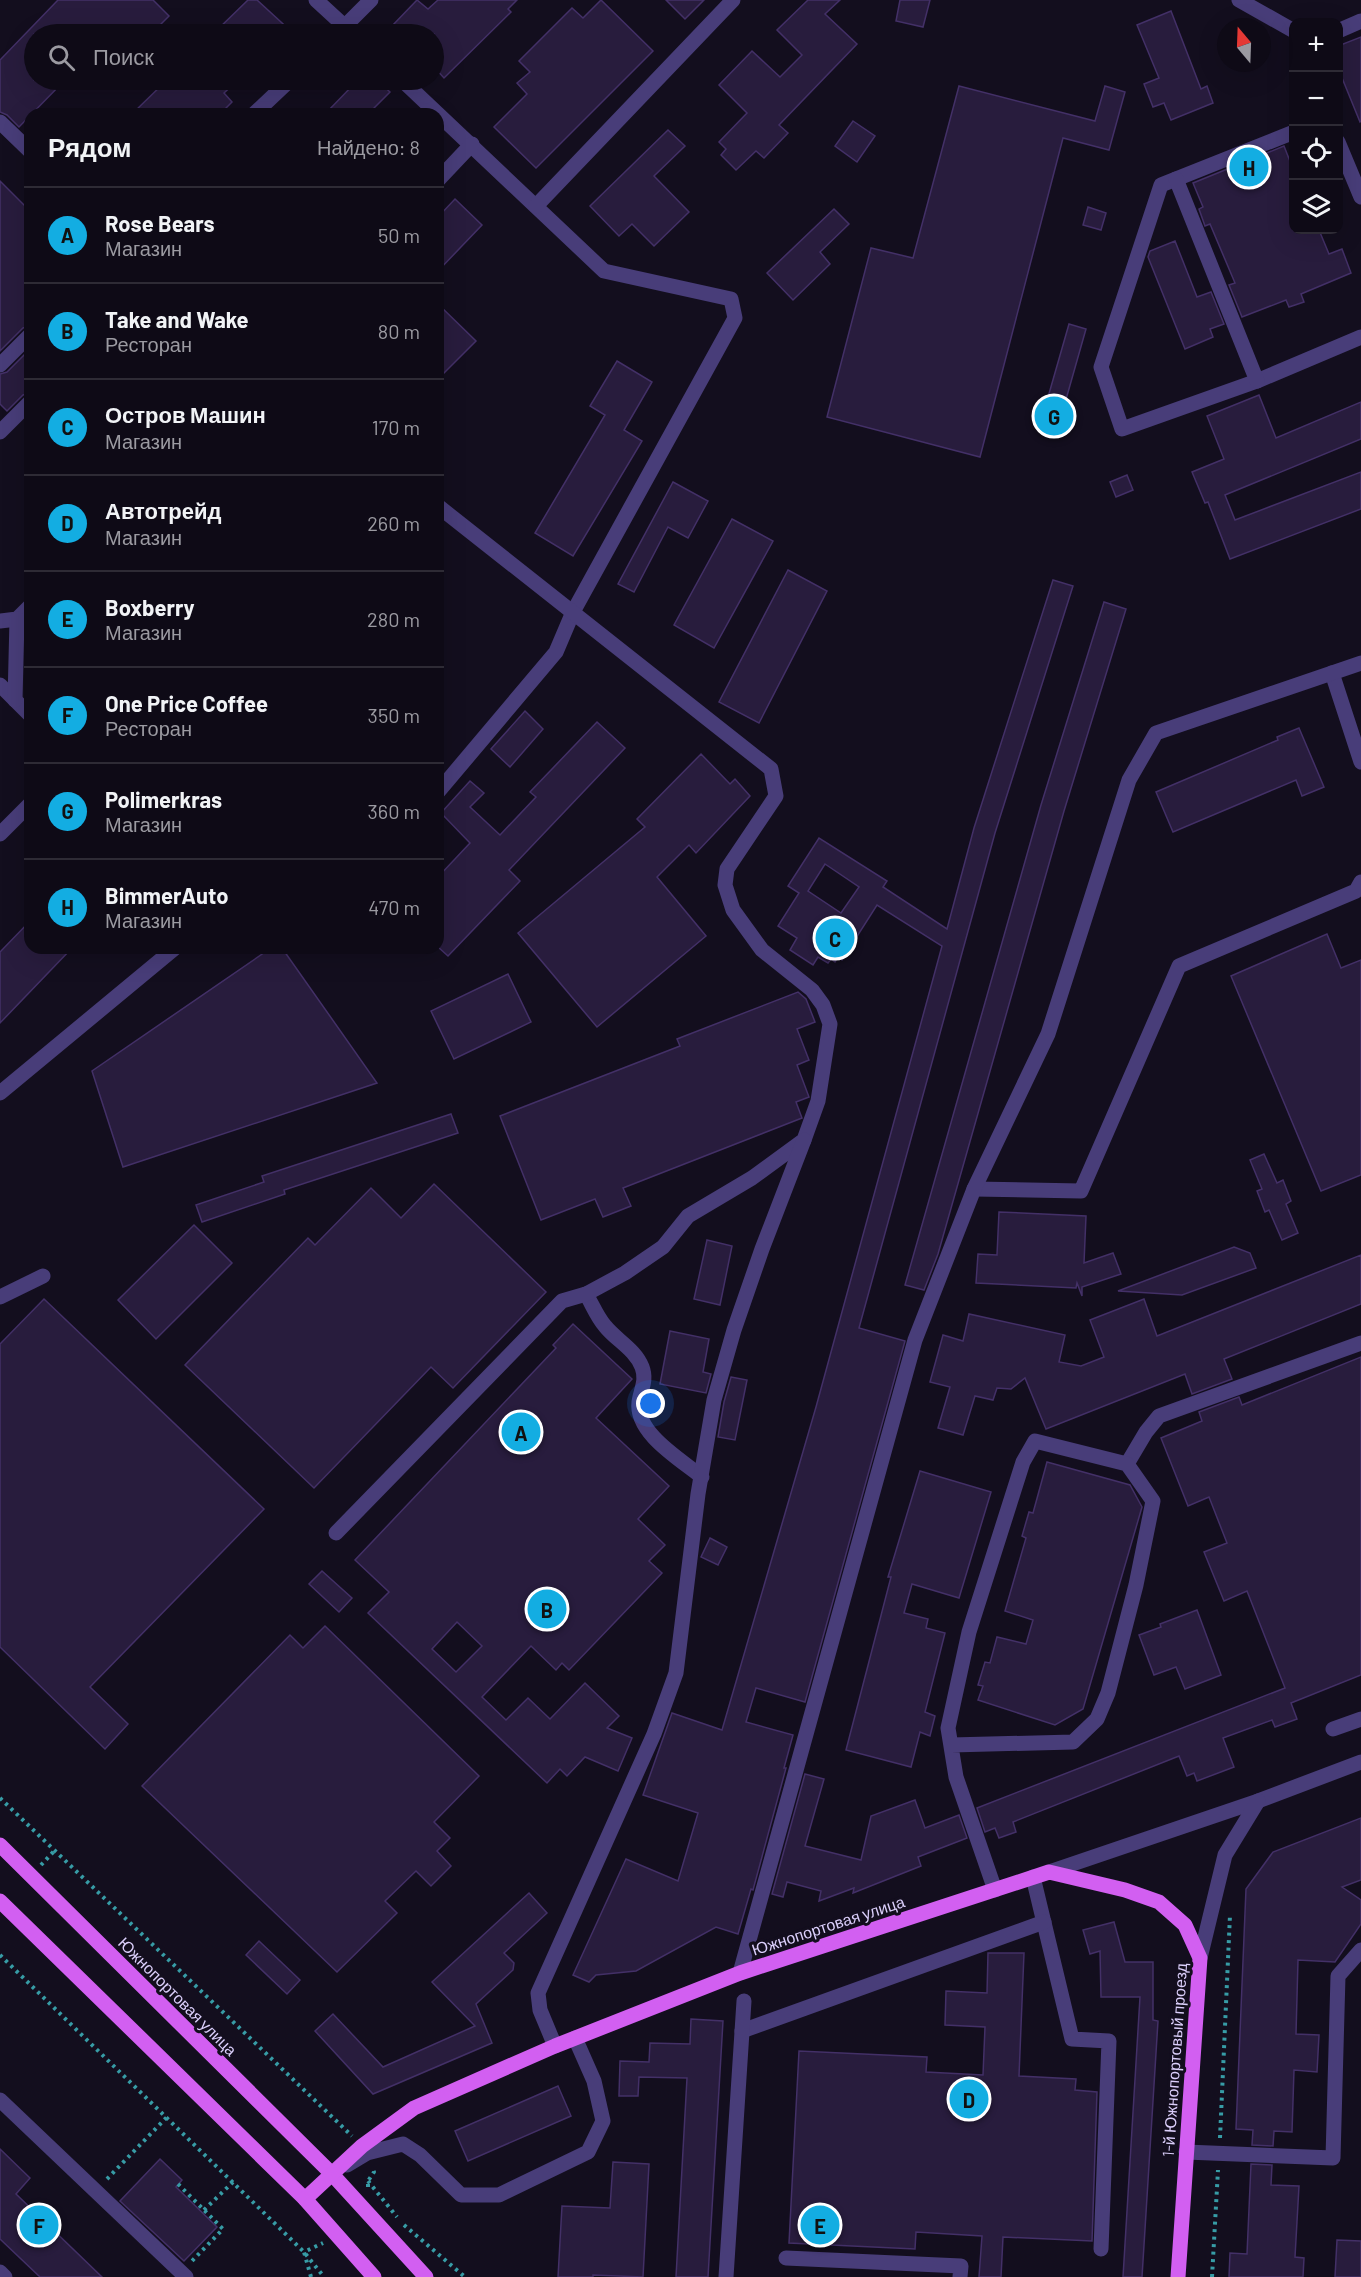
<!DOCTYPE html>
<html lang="ru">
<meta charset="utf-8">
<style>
body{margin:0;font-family:Barlow,sans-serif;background:#1c1823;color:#f1f3f6}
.controls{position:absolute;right:18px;top:18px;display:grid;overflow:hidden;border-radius:12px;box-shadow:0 6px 24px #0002}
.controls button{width:54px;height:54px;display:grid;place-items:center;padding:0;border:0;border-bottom:2px solid #2e2b35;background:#0e0a16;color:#f1f3f6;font:30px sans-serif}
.compass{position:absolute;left:1217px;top:18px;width:54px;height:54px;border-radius:50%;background:#0e0a16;box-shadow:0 6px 24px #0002;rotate:341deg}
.you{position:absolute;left:651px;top:1404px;width:21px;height:21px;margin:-15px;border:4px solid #fff;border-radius:50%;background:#1a73e8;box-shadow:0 0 0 9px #1a73e833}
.badge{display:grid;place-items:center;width:39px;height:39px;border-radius:50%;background:#13ade2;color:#111;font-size:20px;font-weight:700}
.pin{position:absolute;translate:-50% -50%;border:3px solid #fff;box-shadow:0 2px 6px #0006}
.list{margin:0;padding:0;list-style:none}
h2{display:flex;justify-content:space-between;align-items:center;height:78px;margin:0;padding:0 24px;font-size:26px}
h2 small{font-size:20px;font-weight:400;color:#9b9aa1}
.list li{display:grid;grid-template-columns:39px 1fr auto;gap:18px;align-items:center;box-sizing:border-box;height:96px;padding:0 24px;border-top:2px solid #2e2b35}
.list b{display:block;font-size:22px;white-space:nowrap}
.list p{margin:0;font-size:20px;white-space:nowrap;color:#9b9aa1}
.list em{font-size:20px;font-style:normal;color:#9b9aa1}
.icon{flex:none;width:33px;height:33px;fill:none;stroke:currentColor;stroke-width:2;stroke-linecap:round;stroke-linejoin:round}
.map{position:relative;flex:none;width:1361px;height:2277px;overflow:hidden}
.search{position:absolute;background:#0e0a16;box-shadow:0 6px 24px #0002;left:24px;top:24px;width:420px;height:66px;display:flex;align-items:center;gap:15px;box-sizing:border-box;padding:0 21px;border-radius:33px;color:#9b9aa1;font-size:22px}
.panel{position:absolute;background:#0e0a16;box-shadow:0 6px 24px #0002;left:24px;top:108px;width:420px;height:846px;border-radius:18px}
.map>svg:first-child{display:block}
.building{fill:#281c3d;stroke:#433067;stroke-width:1.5;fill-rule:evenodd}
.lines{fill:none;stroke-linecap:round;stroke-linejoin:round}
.path{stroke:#379ca6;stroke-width:4;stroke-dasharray:3 4.5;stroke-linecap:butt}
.minor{stroke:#483d79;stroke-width:15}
.major{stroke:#d25ff1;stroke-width:15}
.labels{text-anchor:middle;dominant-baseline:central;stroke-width:6;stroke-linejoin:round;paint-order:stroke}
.street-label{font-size:16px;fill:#dbcffb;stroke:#130e1e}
</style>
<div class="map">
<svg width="1361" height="2277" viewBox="0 0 1361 2277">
<rect width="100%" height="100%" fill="#130e1e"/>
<g class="building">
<path d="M58 0H153L169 16 151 34H34V80H65L19 127 7 115 0 112V60Z"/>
<path d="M248 0H257L294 34H213Z"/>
<path d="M417 0 428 9 438 0H517L508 9 511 12 444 78 434 67V34H401L392 26Z"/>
<path d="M601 0 653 51 536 168 494 127 527 94 517 83 530 72 519 61 572 8 583 18Z"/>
<path d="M666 0H704L685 19Z"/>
<path d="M808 0H840L825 14 857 44 779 125 788 133 764 158 756 151 736 170 721 155 726 149 719 142 747 113 719 85 752 51 780 77 802 55 777 30Z"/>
<path d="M900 0H930L923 27 896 21Z"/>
<path d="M1171 11 1201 89 1207 86 1213 103 1171 120 1164 103 1153 107 1144 84 1159 78 1137 25Z"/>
<path d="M1361 37V121L1360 122 1338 68V46Z"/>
<path d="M167 80H238L224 93 232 102 220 114H132Z"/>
<path d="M358 80H377L390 92 368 114H325Z"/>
<path d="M959 86 1095 121 1105 86 1125 92 1109 150 1063 138 980 457 827 417 871 248 913 258Z"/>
<path d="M853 121 875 136 857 162 835 146Z"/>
<path d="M668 130 685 146 654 176 689 212 654 246 632 224 619 236 590 206Z"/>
<path d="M1284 146 1293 169V230H1319L1329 254 1342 249 1351 273 1301 294 1304 302 1289 307 1286 300 1242 317 1229 285 1235 283 1210 224 1205 226 1199 209 1203 207 1193 183Z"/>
<path d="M0 181 30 211V326L23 328 0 351Z"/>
<path d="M455 199 482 225 438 271V217Z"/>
<path d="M1088 207 1106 213 1101 230 1083 225Z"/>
<path d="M834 209 849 224 820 252 830 264 793 300 767 273Z"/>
<path d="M1175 241 1197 297 1211 292 1224 324 1210 329 1213 337 1185 349 1148 257 1150 251Z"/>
<path d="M438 304 476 341 438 379Z"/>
<path d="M1069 324 1086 329 1057 431 1040 425Z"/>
<path d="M30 349V393L23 395 7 411 0 404V374L7 372Z"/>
<path d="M617 361 652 382 624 430 642 441 573 556 535 533 605 415 590 406Z"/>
<path d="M1259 395 1276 438 1361 402V439L1225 495 1235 520 1361 472V509L1230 559 1208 502 1205 503 1192 472 1224 459 1207 416Z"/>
<path d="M1127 475 1133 490 1116 497 1110 482Z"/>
<path d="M673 482 708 501 688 538 668 527 634 592 618 584Z"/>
<path d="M732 519 773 541 714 648 674 625Z"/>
<path d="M788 570 827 591 759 723 719 702Z"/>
<path d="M1053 580 1073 586 995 833 859 1328 905 1341 805 1702 756 1688 746 1722 793 1735 784 1768H786L753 1890 751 1889 738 1934 716 1927 636 1971 596 1975 589 1982 573 1975 626 1859 678 1881 698 1813 643 1795 672 1713 722 1730 816 1407 942 946 877 905 842 960 838 957 835 962 831 959 828 963 818 957 813 965 790 950 797 938 778 926 799 893 788 886 819 838 887 881 883 887 947 929 974 828ZM825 864 859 887 841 913 808 891Z"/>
<path d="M1104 602 1126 609 1064 811 938 1254 924 1290 905 1285 1041 805Z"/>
<path d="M525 711 543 729 510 767 491 749Z"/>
<path d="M597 722 625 748 509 870 520 881 448 956 438 947V877L470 843 441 813 470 781 484 793 470 807 500 835 536 797 530 792Z"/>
<path d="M1299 728 1324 787 1302 796 1296 780 1173 832 1156 792 1278 740 1277 737Z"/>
<path d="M701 754 730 784 735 779 750 796 696 853 689 845 657 877 706 936 597 1027 518 933 645 827 637 819Z"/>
<path d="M30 921V948H72L0 1023V952Z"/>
<path d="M1327 934 1341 968 1361 960V1175L1321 1191 1231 976Z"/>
<path d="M271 948H282L377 1083 123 1167 92 1071Z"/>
<path d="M508 974 531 1022 454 1059 431 1011Z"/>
<path d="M798 992 806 999 815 1022 797 1029 809 1060 797 1065 809 1097 796 1102 802 1118 623 1188 631 1206 603 1217 595 1199 541 1220 500 1116 680 1046 677 1039Z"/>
<path d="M451 1114 458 1133 284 1190 285 1194 202 1222 196 1205 264 1182 262 1176Z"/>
<path d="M1264 1154 1277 1183 1283 1180 1291 1201 1286 1204 1298 1233 1282 1240 1269 1210 1265 1212 1257 1191 1262 1189 1250 1160Z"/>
<path d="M434 1184 546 1292 453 1388 431 1367 314 1488 185 1365 308 1238 315 1245 371 1188 401 1218Z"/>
<path d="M999 1212 1086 1216 1084 1263 1113 1253 1121 1274 1082 1287V1296L1077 1283 1076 1288 976 1283 978 1254 997 1255Z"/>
<path d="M194 1225 232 1263 156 1339 118 1300Z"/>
<path d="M707 1240 732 1246 720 1305 694 1299Z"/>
<path d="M1234 1247 1250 1253 1256 1268 1182 1295 1118 1291Z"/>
<path d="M1361 1255V1304L1224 1359 1232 1379 1192 1394 1185 1374 1046 1429 1025 1378 1011 1389 997 1388 993 1400 975 1396 963 1435 938 1428 950 1387 930 1382 943 1335 963 1341 969 1314 1065 1335 1059 1362 1081 1366 1104 1357 1090 1320 1144 1299 1157 1336Z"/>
<path d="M44 1299 264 1509 90 1687 128 1724 105 1749 0 1647V1344Z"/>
<path d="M573 1324 632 1379 596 1418 669 1486 638 1519 665 1545 649 1561 662 1573 569 1670 562 1663 556 1670 531 1646 482 1697 506 1720 528 1698 550 1719 585 1683 619 1716 607 1728 632 1738 618 1771 585 1757 567 1776 560 1769 547 1783 368 1613 389 1592 355 1560 556 1348 553 1345ZM457 1622 482 1646 456 1672 432 1649Z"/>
<path d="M670 1331 709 1339 703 1372 711 1374 706 1393 660 1384Z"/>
<path d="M1361 1357V1675L1291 1703 1297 1719 1275 1727 1272 1720 1223 1738 1234 1767 1197 1781 1194 1773 1187 1776 1179 1756 1013 1822 1016 1832 999 1838 995 1828 985 1832 977 1808 1285 1688 1247 1591 1224 1601 1204 1552 1227 1543 1209 1497 1188 1506 1161 1438 1202 1421 1199 1412 1239 1397 1242 1405Z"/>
<path d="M731 1377 747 1380 735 1440 718 1437 724 1402Z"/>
<path d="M1047 1462 1130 1485 1142 1507 1083 1709 1055 1725 978 1700 983 1686 978 1685 985 1662 990 1663 997 1637 1026 1644 1033 1620 1005 1611 1026 1538 1022 1536 1029 1512 1033 1513Z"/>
<path d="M920 1471 991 1492 959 1598 912 1584 904 1613 928 1619 926 1628 945 1633 925 1712 935 1716 930 1736 920 1732 911 1767 846 1750 891 1577H888Z"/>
<path d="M710 1538 727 1547 718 1565 701 1557Z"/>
<path d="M322 1571 352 1598 339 1612 309 1584Z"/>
<path d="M1197 1610 1221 1675 1185 1689 1176 1667 1154 1675 1139 1635 1161 1627 1160 1624Z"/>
<path d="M325 1626 479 1776 434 1822 450 1838 437 1851 451 1866 431 1886 416 1871 385 1901 397 1913 337 1972 142 1786 290 1635 303 1648Z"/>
<path d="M805 1774 824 1779 805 1846 861 1860 871 1816 915 1800 925 1828 959 1815 967 1838 918 1857 921 1866 853 1893 854 1888 819 1901 821 1891 787 1882 783 1897 772 1894Z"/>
<path d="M1361 1818V1880L1342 1887 1361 1900V1924L1335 1962 1298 1960 1296 2034 1319 2035 1317 2072 1294 2070 1292 2132 1274 2131 1273 2146 1252 2145 1253 2130 1236 2129 1246 1889 1273 1852Z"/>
<path d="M529 1893 547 1913 504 1953 514 1963 513 1970 476 2004 492 2043 373 2094 315 2031 333 2014 383 2067 475 2026 432 1982Z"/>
<path d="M1114 1922 1125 1962H1153V2020L1158 2021 1142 2277H1123L1140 1997H1101L1100 1951 1090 1954 1083 1930Z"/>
<path d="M259 1941 300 1980 287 1994 246 1955Z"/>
<path d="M988 1953H1024L1019 2076 1076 2079 1075 2090 1097 2092 1092 2241 1003 2237 1001 2277H979L982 2236 916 2232 915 2249 789 2243 799 2051 927 2057 926 2072 983 2075 985 2027 945 2025 946 1991 987 1993Z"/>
<path d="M691 2019 723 2021 708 2277H676L687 2078 639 2077 638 2096H619L620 2061 649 2062 650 2043 690 2044Z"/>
<path d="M558 2086 571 2116 468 2161 455 2131Z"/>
<path d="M0 2149 30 2178 16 2194 102 2277H40L0 2239Z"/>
<path d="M160 2159 182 2180 176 2187 217 2227 184 2261 120 2201Z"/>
<path d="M613 2162 649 2164 643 2277 593 2275V2277H558L562 2206 610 2208Z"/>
<path d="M1251 2164 1272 2165 1271 2185 1299 2186 1295 2257 1304 2258 1303 2277H1229L1230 2253 1247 2254Z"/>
<path d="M1337 2240 1361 2241V2277H1335Z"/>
</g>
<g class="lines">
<g class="path">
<path d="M0 1798 352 2136"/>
<path d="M41 1865 55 1850"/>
<path d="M0 1955 304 2252 324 2277"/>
<path d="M1220 2138 1230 1915"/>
<path d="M107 2179 167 2117"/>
<path d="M368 2181 397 2217"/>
<path d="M178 2184 223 2229 192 2261"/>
<path d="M368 2187V2181L374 2172 372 2167"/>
<path d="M204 2210 233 2182"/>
<path d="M404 2225 465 2277"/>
<path d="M311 2277 304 2252 323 2243"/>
<path d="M1212 2277 1218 2170"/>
</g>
<g class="minor">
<path d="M316 0 353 34"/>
<path d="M1239 0 1294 31"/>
<path d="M1338 31 1361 21"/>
<path d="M337 34 371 0"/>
<path d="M402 80 604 271 731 299 735 318 573 612 556 652 438 792"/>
<path d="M254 114 290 80"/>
<path d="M0 122 30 151"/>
<path d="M1294 132 1161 185 1101 367 1122 429 1257 381 1361 337"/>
<path d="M1338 142 1361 197"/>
<path d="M1176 179 1257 381"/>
<path d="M438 180 472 144"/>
<path d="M536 206 733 0"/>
<path d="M0 365 30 335"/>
<path d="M0 432 30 402"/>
<path d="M0 621 17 619 30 606"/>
<path d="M1332 673 1361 762"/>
<path d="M0 685 30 715"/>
<path d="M15 700 17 619"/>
<path d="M0 834 30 804"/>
<path d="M0 1093 175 948"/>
<path d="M974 1189 1081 1191 1179 966 1356 891 1361 882"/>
<path d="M586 1294C592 1304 597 1317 605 1326 616 1340 635 1349 642 1367 647 1380 641 1389 639 1402 635 1433 680 1459 702 1477"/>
<path d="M0 1297 43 1276"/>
<path d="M1127 1464 1146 1432 1159 1416 1361 1343"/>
<path d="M336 1533 562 1301 586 1294 625 1273 663 1247 688 1216 752 1178 804 1140 818 1101 830 1024 823 1005 812 990 762 950 733 910 725 885 727 869 776 796 771 769 438 506"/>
<path d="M1333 1729 1361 1719"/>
<path d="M951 1745 1073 1742 1097 1719 1108 1693 1136 1585 1153 1501 1127 1464 1035 1441 1023 1462 969 1632 948 1728 956 1777 995 1890"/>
<path d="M1049 1872 1258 1801 1361 1762"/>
<path d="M1033 1877 1072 2039 1109 2041 1101 2249"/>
<path d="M1200 1958 1225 1855 1258 1801"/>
<path d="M740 1973 915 1340 974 1189 1048 1034 1129 780 1156 733 1361 663"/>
<path d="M742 2031 1044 1922"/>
<path d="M555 2046 540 2010 538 1993 654 1734 676 1673 698 1494 714 1400 734 1330 762 1249 804 1140"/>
<path d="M0 2100 186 2277"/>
<path d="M1186 2152 1333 2158 1338 1976 1361 1950"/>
<path d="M347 2165 367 2153 403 2144 420 2155 461 2195H499L588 2152 603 2121 594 2081 575 2038"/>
<path d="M786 2258 961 2266 960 2277"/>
<path d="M0 2272 5 2277"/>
<path d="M726 2277 744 2001"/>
</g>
<g class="major">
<path d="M0 1845 331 2173 426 2277"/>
<path d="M0 1901 305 2199 374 2277"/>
<path d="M305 2199 362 2146 414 2108 555 2046 740 1973 1049 1872 1125 1890 1159 1902 1185 1925 1200 1958 1178 2277"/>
</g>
</g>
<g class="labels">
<g class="street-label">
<text transform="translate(828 1925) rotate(-18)">Южнопортовая улица</text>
<text transform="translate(178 1996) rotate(45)">Южнопортовая улица</text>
<text transform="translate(1174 2060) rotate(-86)">1-й Южнопортовый проезд</text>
</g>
</g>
</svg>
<div class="controls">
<button>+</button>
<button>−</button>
<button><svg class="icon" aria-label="locate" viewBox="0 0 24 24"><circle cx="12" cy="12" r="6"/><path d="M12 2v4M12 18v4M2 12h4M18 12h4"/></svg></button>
<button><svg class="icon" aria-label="layers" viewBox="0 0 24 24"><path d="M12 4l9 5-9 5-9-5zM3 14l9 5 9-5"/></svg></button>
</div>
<svg class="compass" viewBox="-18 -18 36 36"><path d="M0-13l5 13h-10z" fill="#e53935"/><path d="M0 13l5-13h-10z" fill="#9b9aa1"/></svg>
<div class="you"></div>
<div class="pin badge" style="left:521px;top:1432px">A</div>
<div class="pin badge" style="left:547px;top:1609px">B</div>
<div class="pin badge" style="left:835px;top:938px">C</div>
<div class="pin badge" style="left:969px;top:2099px">D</div>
<div class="pin badge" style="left:820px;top:2225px">E</div>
<div class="pin badge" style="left:39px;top:2225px">F</div>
<div class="pin badge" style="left:1054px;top:416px">G</div>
<div class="pin badge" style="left:1249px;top:167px">H</div>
<div class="search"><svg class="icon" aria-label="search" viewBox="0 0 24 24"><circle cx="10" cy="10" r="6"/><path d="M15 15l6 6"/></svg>Поиск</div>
<section class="panel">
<h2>Рядом<small>Найдено: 8</small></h2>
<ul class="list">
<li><span class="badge">A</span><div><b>Rose Bears</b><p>Магазин</p></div><em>50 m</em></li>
<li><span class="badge">B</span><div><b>Take and Wake</b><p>Ресторан</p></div><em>80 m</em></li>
<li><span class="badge">C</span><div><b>Остров Машин</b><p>Магазин</p></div><em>170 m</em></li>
<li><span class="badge">D</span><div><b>Автотрейд</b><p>Магазин</p></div><em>260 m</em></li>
<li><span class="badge">E</span><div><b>Boxberry</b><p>Магазин</p></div><em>280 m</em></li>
<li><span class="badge">F</span><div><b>One Price Coffee</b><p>Ресторан</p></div><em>350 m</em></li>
<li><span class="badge">G</span><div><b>Polimerkras</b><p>Магазин</p></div><em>360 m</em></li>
<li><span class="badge">H</span><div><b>BimmerAuto</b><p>Магазин</p></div><em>470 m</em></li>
</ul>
</section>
</div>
